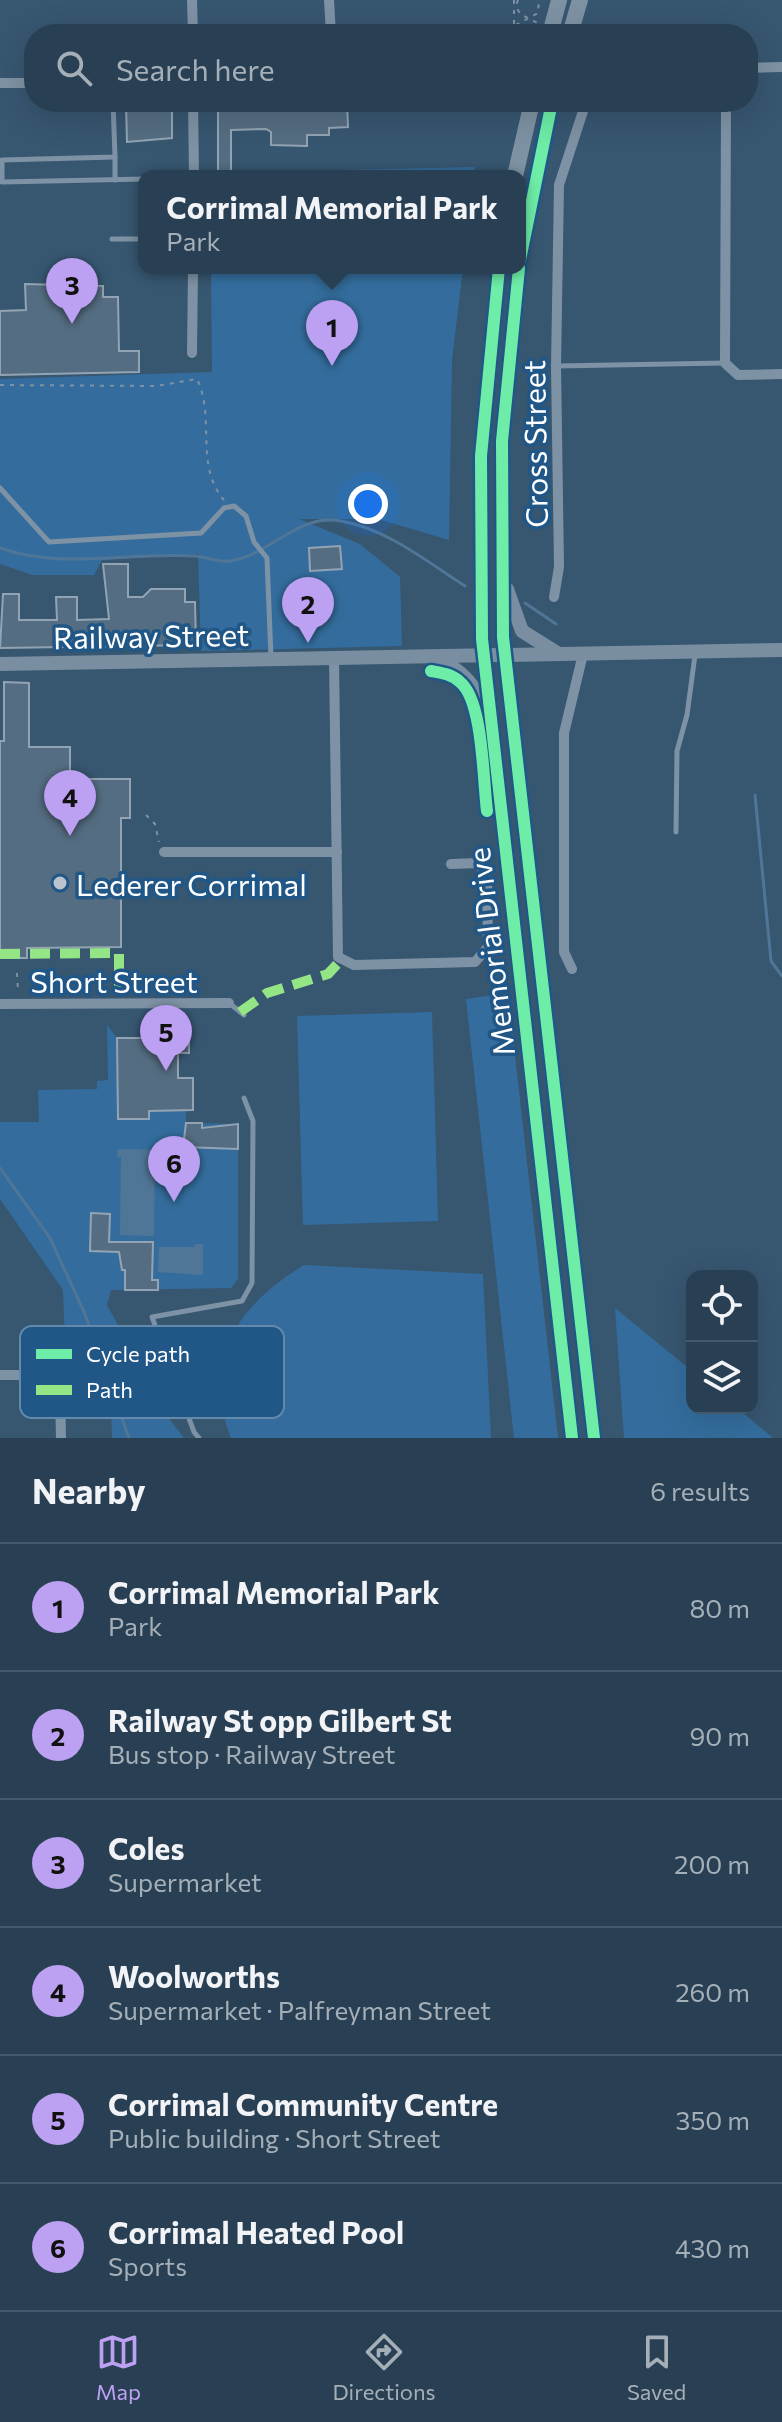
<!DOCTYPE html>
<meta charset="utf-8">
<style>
body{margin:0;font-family:Commissioner,sans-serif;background:#354b5e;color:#f1f3f6}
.controls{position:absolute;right:24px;bottom:24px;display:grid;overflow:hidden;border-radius:16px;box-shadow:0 8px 32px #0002}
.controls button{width:72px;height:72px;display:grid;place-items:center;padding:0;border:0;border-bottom:2px solid #45596b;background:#294054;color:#f1f3f6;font:40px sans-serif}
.you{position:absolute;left:368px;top:504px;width:28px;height:28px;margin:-20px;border:6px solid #fff;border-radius:50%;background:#1a73e8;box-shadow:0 0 0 12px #1a73e833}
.badge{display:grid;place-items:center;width:52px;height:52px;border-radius:50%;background:#bca0f2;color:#111;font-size:26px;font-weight:700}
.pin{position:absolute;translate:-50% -66px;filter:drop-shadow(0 2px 4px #0008)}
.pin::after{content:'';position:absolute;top:42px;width:28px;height:24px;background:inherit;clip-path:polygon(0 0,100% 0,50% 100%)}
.popup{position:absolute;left:138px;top:170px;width:388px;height:104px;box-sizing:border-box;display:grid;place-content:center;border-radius:16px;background:#294054;filter:drop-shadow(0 2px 6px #0005);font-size:26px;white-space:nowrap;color:#a5afb8}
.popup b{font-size:30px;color:#f1f3f6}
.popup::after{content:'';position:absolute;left:50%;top:100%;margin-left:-16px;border:16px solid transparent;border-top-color:#294054}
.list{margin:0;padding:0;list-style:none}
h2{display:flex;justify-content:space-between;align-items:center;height:104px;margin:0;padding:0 32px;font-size:34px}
h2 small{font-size:26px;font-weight:400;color:#a5afb8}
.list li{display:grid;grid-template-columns:52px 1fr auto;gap:24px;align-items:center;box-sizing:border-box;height:128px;padding:0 32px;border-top:2px solid #45596b}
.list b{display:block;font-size:30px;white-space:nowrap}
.list p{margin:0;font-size:26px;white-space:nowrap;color:#a5afb8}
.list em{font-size:26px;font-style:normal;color:#a5afb8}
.icon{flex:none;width:44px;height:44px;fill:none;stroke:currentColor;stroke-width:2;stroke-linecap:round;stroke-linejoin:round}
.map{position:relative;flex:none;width:782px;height:1438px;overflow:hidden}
.search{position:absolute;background:#294054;box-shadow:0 8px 32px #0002;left:24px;right:24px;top:24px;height:88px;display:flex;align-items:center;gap:20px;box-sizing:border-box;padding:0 28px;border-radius:32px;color:#a5afb8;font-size:30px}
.sheet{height:872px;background:#294054}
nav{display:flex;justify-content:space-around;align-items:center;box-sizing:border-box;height:112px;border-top:2px solid #45596b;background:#294054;font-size:22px;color:#a5afb8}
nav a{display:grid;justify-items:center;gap:4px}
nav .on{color:#bca0f2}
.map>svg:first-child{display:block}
.green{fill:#346d9d}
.water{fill:#507697}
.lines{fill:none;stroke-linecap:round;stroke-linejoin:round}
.stream{stroke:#507697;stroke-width:3}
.building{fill:#556d82;stroke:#92a4b3;stroke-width:2}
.path{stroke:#7e92a5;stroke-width:2;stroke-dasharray:4 6;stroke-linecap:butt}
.service{stroke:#7e92a5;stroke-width:5}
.minor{stroke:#7e92a5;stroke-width:10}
.secondary{stroke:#798fa1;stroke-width:14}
.primary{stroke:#7d92a3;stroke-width:16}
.path-bridge{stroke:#7e92a5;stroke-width:2;stroke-dasharray:4 6;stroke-linecap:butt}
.quiet{stroke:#94e586;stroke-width:10;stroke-dasharray:20 10;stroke-linecap:butt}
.cycleway-casing{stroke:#205787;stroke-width:17}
.cycleway{stroke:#6deda7;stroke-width:12}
.poi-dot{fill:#b9c4cd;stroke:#205787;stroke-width:3}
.labels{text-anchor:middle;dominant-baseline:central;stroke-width:7;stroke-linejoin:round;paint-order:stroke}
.street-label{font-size:30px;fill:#fff;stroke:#205787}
.poi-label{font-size:30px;fill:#fff;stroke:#205787;text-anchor:start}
.key{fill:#205787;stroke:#6389ab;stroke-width:2}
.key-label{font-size:22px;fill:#fff}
</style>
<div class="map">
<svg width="782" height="1438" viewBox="0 0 782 1438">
<rect width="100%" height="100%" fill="#375670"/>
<g class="green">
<path d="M475 167 474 176H210V173Z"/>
<path d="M211 268H463L452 360 449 540 378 519H299L360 544 400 577 402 646 201 651 198 554 102 560 94 575H32L0 564V379L212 372Z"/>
<path d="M508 993 558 1438H514L466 999Z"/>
<path d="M432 1012 438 1221 303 1225 297 1016Z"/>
<path d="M107 1025 117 1038 118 1119H148L149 1111 186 1110V1123L238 1124V1279L231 1288 111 1290 107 1305 170 1420 184 1438H112L111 1413 78 1388 66 1368 63 1290 0 1199V1122H39L38 1090 97 1089V1081L108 1080Z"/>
<path d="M304 1265 483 1274 491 1438H231C200 1360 238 1305 304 1265Z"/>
<path d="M615 1308 692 1371V1408H737L773 1438H624Z"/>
</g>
<g class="water">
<path d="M118 1149 159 1150 158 1157 155 1158 154 1236 120 1235 121 1157H117Z"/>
<path d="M195 1244H203V1275L158 1272 159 1247H195Z"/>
</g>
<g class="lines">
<g class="stream">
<path d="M0 548C62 570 129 552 194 556 209 557 219 564 235 560 273 552 299 513 341 521 387 529 426 561 465 586"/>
<path d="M525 603 556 624"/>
<path d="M755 795 771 961 782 976"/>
<path d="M0 1168 50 1238 85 1314 129 1438"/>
</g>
</g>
<g class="building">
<path d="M151 102H172V138L127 142 126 104Z"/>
<path d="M303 102V106L347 103 348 127 329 128V135H307V146L271 145V132L266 129 231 130V172H218V108L289 106V103Z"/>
<path d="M25 284 103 286V297H118L119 351H139V372L0 375V311L26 310Z"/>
<path d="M340 546 342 569 310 571 309 548Z"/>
<path d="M103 564H128V597H143L151 589H185V602H195L196 645 0 648 3 594H19V620H57L56 597H77V620L109 619Z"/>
<path d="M4 682 29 683V747H70V779H130V818H121V947L27 948V958H0V741H4Z"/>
<path d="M156 1029V1033H189V1053H178V1078H193V1110L149 1111V1119H118L117 1038H145V1030Z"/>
<path d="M186 1123H202V1128L238 1124V1149L183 1147Z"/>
<path d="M91 1213 110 1214 109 1242H153L152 1280H158V1290H125V1270H122L119 1252 90 1251Z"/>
</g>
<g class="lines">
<g class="path">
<path d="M514 0V25"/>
<path d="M514 34V26L538 13 539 0"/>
<path d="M0 385 156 386 197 379C216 418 194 465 224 500"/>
<path d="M146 815 155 824 159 842"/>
<path d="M17 973 18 991"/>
</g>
<g class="service">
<path d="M113 102 115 157 2 160V182L144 179"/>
<path d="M115 157V180"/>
<path d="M112 239H144"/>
<path d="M556 366 724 363"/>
<path d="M0 488 49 542 201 533 224 508 234 506 246 516 254 542 267 558 271 657"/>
<path d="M676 832 677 751 687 715 695 655"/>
<path d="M229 1003 244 1015"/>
<path d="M199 1438 194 1432 152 1317 242 1301 252 1283 253 1121 244 1098"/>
</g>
<g class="minor">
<path d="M192 0 193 34"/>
<path d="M329 0 331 34"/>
<path d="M748 68 782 67"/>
<path d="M0 83H34"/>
<path d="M193 102 194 176"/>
<path d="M726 102 725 363 738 375 782 374"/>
<path d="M192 353 193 268"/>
<path d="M554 597 559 567 556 366 559 185 586 102"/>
<path d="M334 658 338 957 354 965 475 962 488 947 487 881 479 863 451 864"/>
<path d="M164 852H337"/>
<path d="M572 969 564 952V733L583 654"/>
<path d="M0 1004 229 1003"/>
<path d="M0 1375H49L60 1390 61 1438"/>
</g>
<g class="secondary">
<path d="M507 589 522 631 557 653"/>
<path d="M434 659C464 668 477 689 488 717"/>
<path d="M0 664 782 650"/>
</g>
<g class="primary">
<path d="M550 34 559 0"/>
<path d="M570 34 580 0"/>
<path d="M515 176 532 102"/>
<path d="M520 260 552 102"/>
<path d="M499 268 481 456 482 639 572 1438"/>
<path d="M519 268 502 441 503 637 594 1438"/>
</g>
<path class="path-bridge" d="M518 0 516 6 520 14 559 34"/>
<g class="quiet">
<path d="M0 954 119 953V991"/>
<path d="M240 1012 267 993 328 974 342 959"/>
</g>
<g class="cycleway-casing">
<g id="cycleway">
<path d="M520 260 552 102"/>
<path d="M499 268 481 456 482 639 572 1438"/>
<path d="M519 268 502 441 503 637 594 1438"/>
<path d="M431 671C442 673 452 674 460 682 483 700 483 780 487 811"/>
</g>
</g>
<use href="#cycleway" class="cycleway"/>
</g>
<circle class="poi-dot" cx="60" cy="883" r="8"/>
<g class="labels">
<g class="street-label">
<text transform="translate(534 444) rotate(-91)">Cross Street</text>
<text transform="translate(151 635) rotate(-1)">Railway Street</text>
<text transform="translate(490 952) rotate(-97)">Memorial Drive</text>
<text x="114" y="980">Short Street</text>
</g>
<g class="poi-label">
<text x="76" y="883">Lederer Corrimal</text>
</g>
</g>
<rect x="20" y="1326" width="264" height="92" rx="12" class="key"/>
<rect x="36" y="1349" width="36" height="10" fill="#6deda7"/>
<rect x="36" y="1385" width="36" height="10" fill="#94e586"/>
<g class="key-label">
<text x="86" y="1362">Cycle path</text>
<text x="86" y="1398">Path</text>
</g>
</svg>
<div class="controls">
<button><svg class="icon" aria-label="locate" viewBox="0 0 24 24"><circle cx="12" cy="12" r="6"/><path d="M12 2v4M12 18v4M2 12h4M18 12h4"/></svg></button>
<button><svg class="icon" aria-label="layers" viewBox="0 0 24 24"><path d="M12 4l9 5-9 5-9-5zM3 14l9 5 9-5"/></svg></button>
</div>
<div class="you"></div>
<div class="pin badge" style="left:332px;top:366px">1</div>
<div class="popup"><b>Corrimal Memorial Park</b>Park</div>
<div class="pin badge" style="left:308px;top:643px">2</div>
<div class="pin badge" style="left:72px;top:324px">3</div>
<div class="pin badge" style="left:70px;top:836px">4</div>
<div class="pin badge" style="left:166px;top:1071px">5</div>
<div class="pin badge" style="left:174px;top:1202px">6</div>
<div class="search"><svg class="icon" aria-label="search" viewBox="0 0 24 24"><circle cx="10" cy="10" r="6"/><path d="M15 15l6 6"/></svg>Search here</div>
</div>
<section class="sheet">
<h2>Nearby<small>6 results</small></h2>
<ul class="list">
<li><span class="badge">1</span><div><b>Corrimal Memorial Park</b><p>Park</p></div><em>80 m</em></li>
<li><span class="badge">2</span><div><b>Railway St opp Gilbert St</b><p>Bus stop · Railway Street</p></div><em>90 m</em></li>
<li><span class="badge">3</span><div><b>Coles</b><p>Supermarket</p></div><em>200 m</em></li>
<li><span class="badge">4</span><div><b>Woolworths</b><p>Supermarket · Palfreyman Street</p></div><em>260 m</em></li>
<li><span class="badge">5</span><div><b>Corrimal Community Centre</b><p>Public building · Short Street</p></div><em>350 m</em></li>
<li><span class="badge">6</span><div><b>Corrimal Heated Pool</b><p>Sports</p></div><em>430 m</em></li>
</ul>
</section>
<nav>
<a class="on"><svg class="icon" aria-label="map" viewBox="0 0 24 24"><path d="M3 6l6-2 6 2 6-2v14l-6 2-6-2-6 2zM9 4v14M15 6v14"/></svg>Map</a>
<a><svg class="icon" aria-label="directions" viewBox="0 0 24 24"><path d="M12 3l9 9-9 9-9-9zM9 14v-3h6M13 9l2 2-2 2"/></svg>Directions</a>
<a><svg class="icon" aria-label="saved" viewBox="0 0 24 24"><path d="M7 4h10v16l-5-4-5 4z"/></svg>Saved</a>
</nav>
